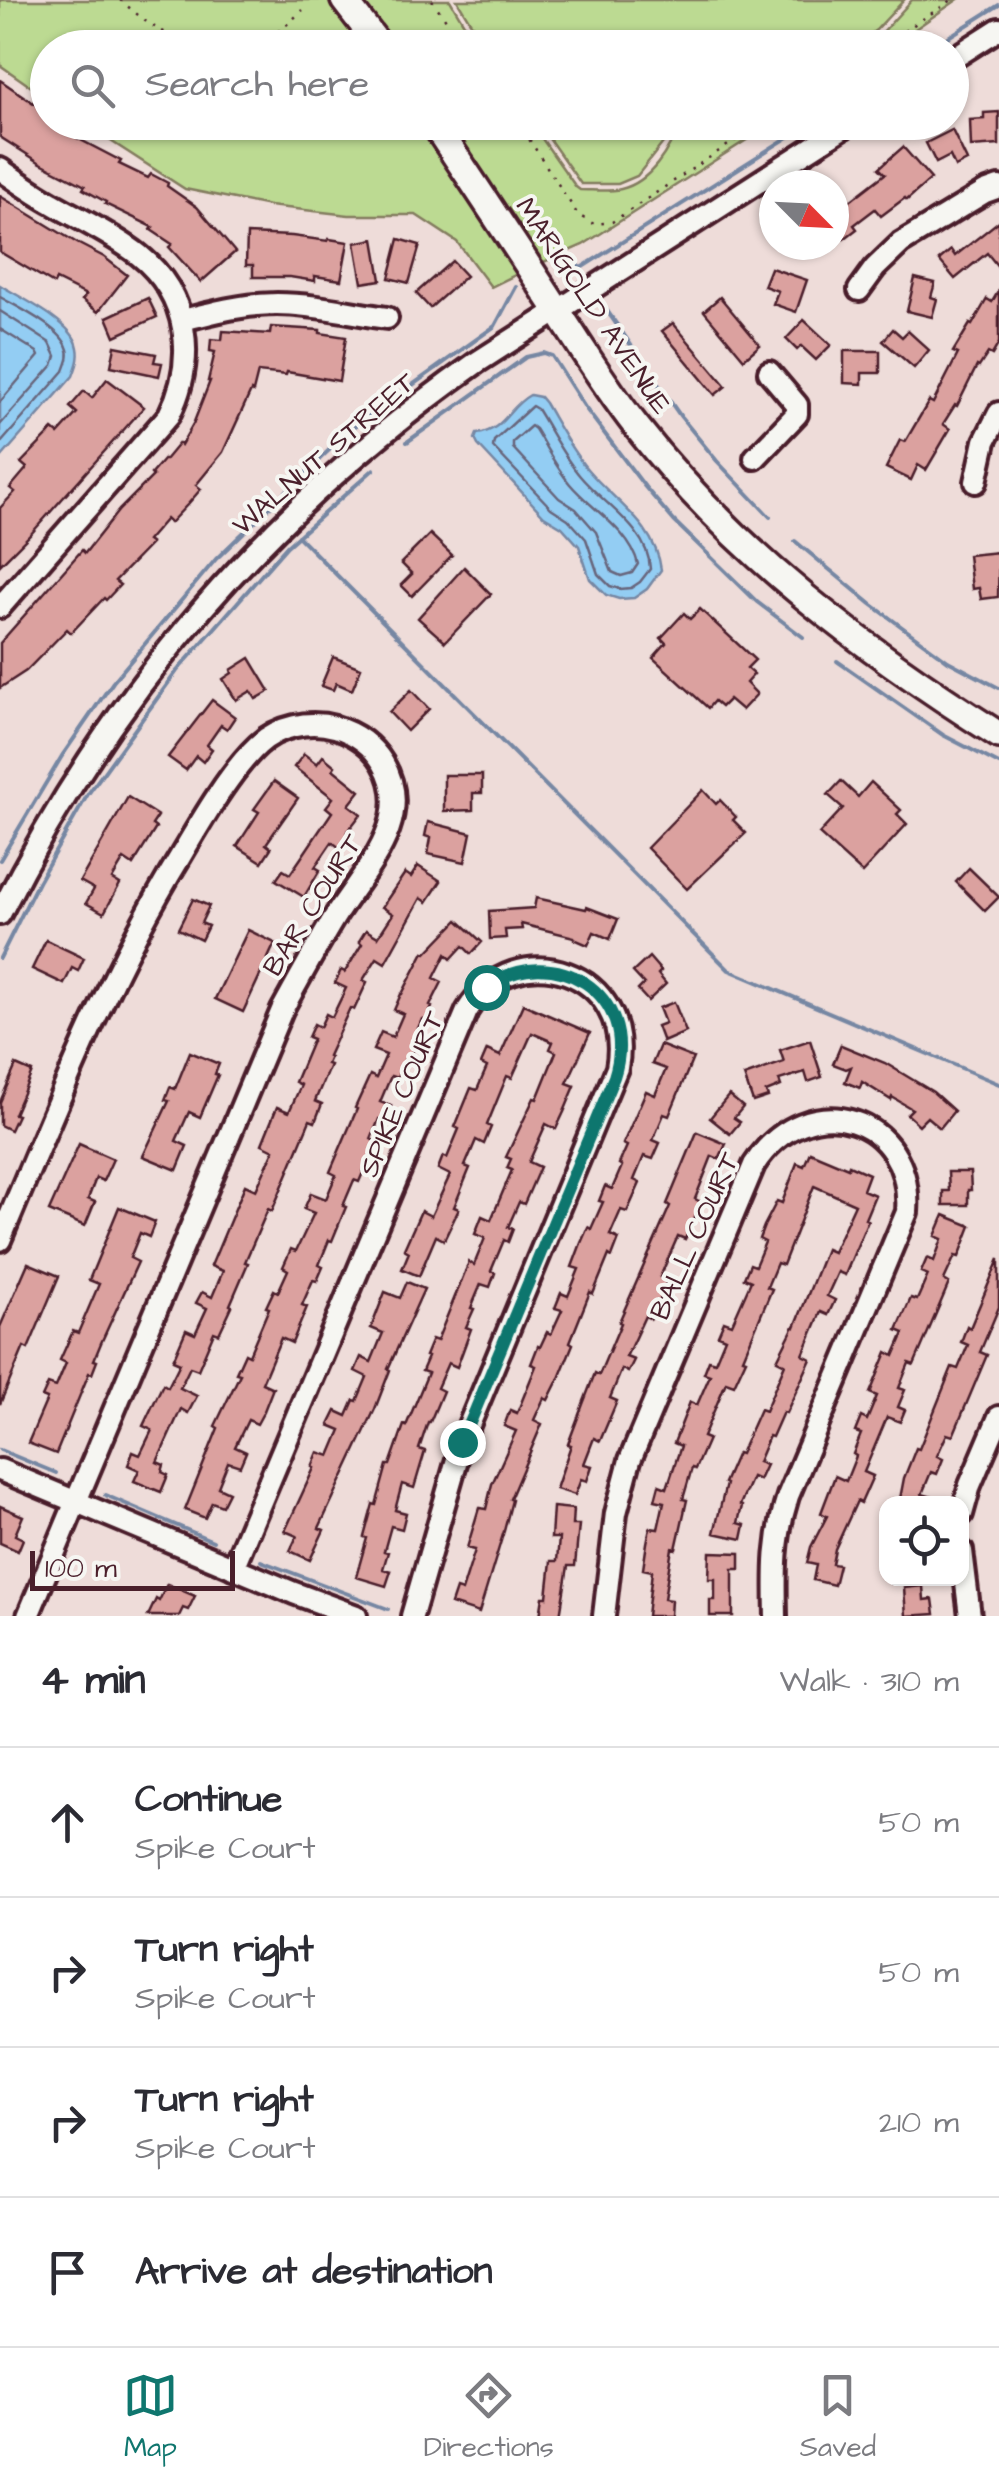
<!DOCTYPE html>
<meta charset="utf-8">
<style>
body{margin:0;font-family:"Architects Daughter",sans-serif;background:#f2f2f3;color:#2b2b33}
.controls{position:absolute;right:30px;bottom:30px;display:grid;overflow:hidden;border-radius:20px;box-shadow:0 2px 8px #0004}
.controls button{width:90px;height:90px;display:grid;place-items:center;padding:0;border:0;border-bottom:2px solid #e1e1e2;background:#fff;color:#2b2b33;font:50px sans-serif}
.compass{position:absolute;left:759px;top:170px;width:90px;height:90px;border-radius:50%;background:#fff;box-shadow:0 2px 8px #0004;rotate:114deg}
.scale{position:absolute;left:30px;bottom:25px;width:205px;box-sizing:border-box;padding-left:10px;border:5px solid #4a1f2b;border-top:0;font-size:28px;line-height:35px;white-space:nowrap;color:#4a1f2b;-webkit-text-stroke:8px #f6f6f2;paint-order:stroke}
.stop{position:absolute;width:30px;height:30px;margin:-22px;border:8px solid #0f766e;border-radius:50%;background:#fff}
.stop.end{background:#0f766e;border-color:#fff;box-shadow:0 2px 10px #0008}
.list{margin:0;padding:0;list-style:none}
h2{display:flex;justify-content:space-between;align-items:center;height:130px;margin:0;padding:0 40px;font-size:42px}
h2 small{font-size:32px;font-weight:400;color:#7c7c81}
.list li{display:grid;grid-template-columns:65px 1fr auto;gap:30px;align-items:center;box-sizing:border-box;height:150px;padding:0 40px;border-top:2px solid #e1e1e2}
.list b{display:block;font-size:38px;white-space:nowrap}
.list p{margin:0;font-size:32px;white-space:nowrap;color:#7c7c81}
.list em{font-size:32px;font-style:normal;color:#7c7c81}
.icon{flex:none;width:55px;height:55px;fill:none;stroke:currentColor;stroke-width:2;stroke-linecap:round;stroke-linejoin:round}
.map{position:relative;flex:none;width:999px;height:1616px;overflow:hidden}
.search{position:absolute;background:#fff;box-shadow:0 2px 8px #0004;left:30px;right:30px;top:30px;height:110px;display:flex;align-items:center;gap:25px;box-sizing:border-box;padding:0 35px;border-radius:55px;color:#7c7c81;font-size:38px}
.sheet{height:730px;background:#fff}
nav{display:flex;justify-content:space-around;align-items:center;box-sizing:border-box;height:140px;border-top:2px solid #e1e1e2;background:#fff;font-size:28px;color:#7c7c81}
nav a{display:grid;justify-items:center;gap:5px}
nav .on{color:#0f766e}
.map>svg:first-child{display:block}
.green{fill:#bcda92;stroke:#837c5e;stroke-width:2.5}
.water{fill:#93cdf3;stroke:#7687a3;stroke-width:2.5}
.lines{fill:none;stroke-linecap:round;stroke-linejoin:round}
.shore{stroke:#67657b;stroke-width:2.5}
.stream{stroke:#7687a3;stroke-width:4}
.building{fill:#dba19f;stroke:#4a1f2b;stroke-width:2.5}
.minor-casing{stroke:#4a1f2b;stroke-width:28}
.major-casing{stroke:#4a1f2b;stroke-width:32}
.path{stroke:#4a1f2b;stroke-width:2.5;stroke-dasharray:2.5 8;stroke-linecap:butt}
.minor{stroke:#f6f6f2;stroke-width:20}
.major{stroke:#f6f6f2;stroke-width:25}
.route{stroke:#0f766e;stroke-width:12}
.labels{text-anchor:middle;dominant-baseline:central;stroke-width:8;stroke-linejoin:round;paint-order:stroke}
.street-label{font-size:28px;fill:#4a1f2b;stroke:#f6f6f2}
</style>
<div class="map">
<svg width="999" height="1616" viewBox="0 0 999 1616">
<rect width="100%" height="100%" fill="#eedcd9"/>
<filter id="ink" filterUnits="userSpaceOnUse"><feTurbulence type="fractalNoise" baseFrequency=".01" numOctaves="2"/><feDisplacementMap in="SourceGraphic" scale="20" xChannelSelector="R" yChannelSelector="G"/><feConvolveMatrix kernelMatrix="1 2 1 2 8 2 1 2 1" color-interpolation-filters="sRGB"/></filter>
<g filter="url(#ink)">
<g class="green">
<path d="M0 0H334L372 47 48 48 47 98 0 65Z"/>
<path d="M353 0H450L478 47H390Z"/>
<path d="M457 0H904L876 30 852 47 486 48Z"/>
<path d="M912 0H957L889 47H863L880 35Z"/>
<path d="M83 123H424L523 271 491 287 457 242 416 215H349L269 206 185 189Z"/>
<path d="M442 123H531L576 187 580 190C593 190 609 192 621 189 651 182 670 149 679 123H773L583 245 537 265Z"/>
<path d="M538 123H672L667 138 637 176 618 184H581Z"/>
</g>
<g class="water">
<path d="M0 285C21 298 70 321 77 344 81 356 77 365 73 376L0 459Z"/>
<path d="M530 395 540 397 545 403C558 425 571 450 588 470 615 502 656 525 661 570L647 589 634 598 619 599 606 595 590 579 579 546 562 527 544 516 478 445 475 439 477 434C505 430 508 407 530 395Z"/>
</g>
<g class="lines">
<g class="shore">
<path d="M0 297C17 307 61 328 67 347 71 355 67 363 64 371L0 444"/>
<path d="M0 311 50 343 56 356 53 365 0 425"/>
<path d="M0 329 37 352 39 356 0 402"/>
<path d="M532 406 537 409C551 431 563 456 580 476 603 504 649 529 650 569L640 582 631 588 620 589 610 586 598 574 586 539 568 519 551 508 493 447 494 441Z"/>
<path d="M531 426 535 429C546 447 556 467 570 484 591 509 630 531 638 564L632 573 621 576 612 572 596 532 576 509 559 498 513 448V442Z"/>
</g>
<g class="stream">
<path d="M931 48 999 5"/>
<path d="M555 258 569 260 581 268 812 122"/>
<path d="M603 305 681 417 717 461 770 517"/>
<path d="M407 442 526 357 544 353 552 356 586 409 645 487 674 521 757 602 803 637"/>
<path d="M298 536 729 970 999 1084"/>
<path d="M795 541 871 604 948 661 999 688"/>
<path d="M837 661 943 735 999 764"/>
<path d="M0 860 62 756 113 682 216 559 351 429 495 326 516 287"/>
<path d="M0 958 38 882 88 794 177 671 287 546 374 469"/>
<path d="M0 1450 56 1473"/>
<path d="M105 1495 213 1541"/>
<path d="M261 1561 388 1609"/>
</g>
</g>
<g class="building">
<path d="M0 80 48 113V122H61L80 133 77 138 121 161 119 164 148 178 151 174 168 183 167 186 197 207 235 252 201 282 169 247 172 244 151 230 153 227 105 204 106 202 83 189 85 186 39 162 0 137Z"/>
<path d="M999 112V145L971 147 970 120 984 119V113Z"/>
<path d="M952 130 967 161 955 167 950 156 936 163 926 143Z"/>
<path d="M903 147 931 179 907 200 905 198 881 216 875 209 854 225 857 229 844 239 839 232 834 236V200L841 208 885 174 879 168Z"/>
<path d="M0 196 77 243 104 257 127 275 98 312 82 300 86 295 56 280 54 284 0 252Z"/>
<path d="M999 221V268L987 253 955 279 939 260 951 250 955 256Z"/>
<path d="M247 234 292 236 328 241 329 239 348 242 341 280 315 276V281L290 277H253V265H246Z"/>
<path d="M374 239 381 280 362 283 355 243Z"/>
<path d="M399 239 420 245 409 283 389 278Z"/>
<path d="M452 261 466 276 430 308 416 293Z"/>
<path d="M771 268 807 280 796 312 773 304 778 291 764 286Z"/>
<path d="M915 278 935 283 931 297 937 299 932 317 907 311Z"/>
<path d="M999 290V343L992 355 988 353 979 367 977 366 957 406 955 405 943 424 950 429 926 470 918 465 911 480 886 468 900 440 905 442 929 401 933 403 958 354 953 352 970 324 972 325 987 299 992 302Z"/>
<path d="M720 297 760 345 744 359 704 311Z"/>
<path d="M148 298 157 317 115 336 107 317Z"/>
<path d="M804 320 831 345 816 360 801 346 797 350 786 339Z"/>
<path d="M673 323 726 386 715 395 662 331Z"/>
<path d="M271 327 320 330V333L346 337 339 381 287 372 286 375 258 372 253 392 251 391 223 452 196 485 201 489 188 504 170 523 166 519 147 541 151 544 115 581 120 585 106 600 104 598 71 633 67 629 26 671 0 688V643L82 550 85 553 119 510 153 476 151 474 164 459 165 460 179 443 181 445 194 422 210 381H208L215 352 210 351 211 339 222 340 223 331 270 334Z"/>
<path d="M893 329 902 337 908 331 929 350 914 368 883 341Z"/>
<path d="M115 346 156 354 154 362 162 363 159 376 111 366Z"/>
<path d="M844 351H880V373H862V384L844 383Z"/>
<path d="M107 379 144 407 30 535 0 565V508L15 492 10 488 27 468 21 463 53 430 58 434 77 413 70 407 84 391 92 398Z"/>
<path d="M430 534 452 555 412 596 401 585 412 574 401 563Z"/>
<path d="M999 552 998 597 981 599 979 588 972 589 968 555Z"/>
<path d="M464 567 491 594 445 642 418 618Z"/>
<path d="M700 609 755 660 747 668 754 674 746 683 757 694 742 710 729 699 721 707 714 701 708 708 653 658 666 643 661 638 684 613 690 619Z"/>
<path d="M333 657 361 668 352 690 336 683 333 690 321 686Z"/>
<path d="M250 658 270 691 256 699 251 691 236 700 223 679 232 673 231 670Z"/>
<path d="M411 690 429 709 407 731 389 712Z"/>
<path d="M212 700 235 717 227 729 221 725 207 745 212 749 203 762 196 756 186 770 168 757Z"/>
<path d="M304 754 317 764 323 756 335 766 333 769 360 791 349 805 361 814 347 832 350 833 340 848 332 842 315 867 320 870 304 897 276 880 283 870 290 874 301 858 332 812 326 807 333 798 294 767Z"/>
<path d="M444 775H482V793H473V810L444 811Z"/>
<path d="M274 781 298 798 266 844 271 848 262 862 237 846 259 812 254 809Z"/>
<path d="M841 781 858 797 871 782 901 810 897 814 907 824 862 873 819 834 843 808 828 795Z"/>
<path d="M703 790 716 804 720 800 736 817 733 820 746 833 687 889 647 848Z"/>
<path d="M128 797 158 816 152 825 156 828 133 865 124 859 112 879 120 884 104 913 86 903 94 889 80 881Z"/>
<path d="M428 822 471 833 465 862 428 854 431 838 425 836Z"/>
<path d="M418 866 441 881 427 902 421 898 385 963 377 958 363 980 367 982 354 1010 350 1008 328 1056 330 1057 327 1064 330 1065 315 1101 322 1104 315 1122 310 1120 272 1211 268 1209 245 1262 248 1263 230 1305 232 1306 219 1334 214 1332 198 1370 190 1367 180 1388 197 1396 188 1413 181 1409 157 1462 164 1465 162 1472 168 1475 161 1492 134 1481 139 1470 128 1465 133 1452 140 1455 152 1430 143 1426 163 1384 168 1387 180 1363 173 1360 186 1330 195 1334 207 1308 196 1303 202 1292 212 1297 223 1271 211 1266 245 1185 256 1190 274 1150 262 1144 277 1107 289 1112 301 1085 295 1082 313 1039 308 1037 314 1024 320 1027 326 1014 332 1017 346 988 335 983 341 970 345 972 362 944 359 941 366 930 378 937 393 914 382 907 405 873 411 877Z"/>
<path d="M969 868 999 897 985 911 956 882Z"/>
<path d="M536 898 586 909 587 907 618 919 610 939 594 932 588 945 574 939V937L521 924 522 929 505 930 506 938 490 939 489 911 534 908Z"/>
<path d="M193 899 209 906 201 923 208 926 201 940 178 929Z"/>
<path d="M458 920 482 942 471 954 463 946 451 959 446 954 434 978 442 982 430 1006 432 1007 426 1021 422 1019 411 1045 415 1046 409 1061 405 1059 397 1078 391 1076 380 1102 391 1106 385 1121 379 1119 371 1139 376 1142 359 1182 354 1180 343 1206 346 1207 332 1241 329 1240 319 1265 323 1267 317 1281 313 1280 302 1305 307 1307 292 1343 281 1338 262 1383 273 1388 264 1411 257 1424 248 1420 235 1447 246 1452 240 1466 228 1462 218 1487 229 1492 222 1506 212 1502 205 1518 185 1510 218 1428 215 1426 240 1374 236 1373 245 1353 249 1355 269 1308 266 1307 274 1290 278 1292 288 1270 283 1267 291 1249 296 1251 314 1213 304 1209 311 1193 326 1199 336 1175 330 1172 357 1109 355 1108 370 1075 376 1078 386 1055 373 1050 381 1032 393 1037 403 1014 394 1010 401 994H402L424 952 426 953Z"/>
<path d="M248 930 275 943 243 1012 215 999Z"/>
<path d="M46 940 84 958 78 971 72 968 64 984 32 969Z"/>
<path d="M649 957 661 971 658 974 666 984 648 1001 638 990 644 984 633 972Z"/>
<path d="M674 1002 686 1032 663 1042 657 1026 665 1023 659 1008Z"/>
<path d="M523 1004 590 1033 567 1083 575 1086 564 1112 556 1129 546 1124 529 1162 540 1167 524 1204 519 1202 508 1227 513 1229 508 1242 504 1240 491 1271 495 1273 490 1287 481 1284 471 1308 474 1309 466 1327 471 1329 457 1367 448 1363 437 1388 443 1391 430 1422H428L419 1449 425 1451 414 1488 402 1484 395 1510 406 1513 402 1529 391 1526 384 1551 388 1552 383 1569 391 1571 386 1586 356 1577 367 1538 364 1537 373 1504 376 1505 387 1465H390L404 1425 406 1426 428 1373 422 1371 428 1357 425 1356 432 1339 437 1341 469 1262 474 1265 485 1238 475 1234 482 1216 491 1220 512 1170 507 1168 511 1159 506 1157 534 1098 537 1099 556 1052 550 1049 553 1042 532 1033 512 1078 507 1076 487 1125 491 1127 484 1144 476 1140 465 1166 470 1168 454 1207 459 1209 444 1240 436 1236 419 1276 402 1269 409 1252 404 1249 421 1211 431 1216 450 1175 438 1169 443 1156 447 1158 459 1129 455 1127 471 1088 477 1090 487 1067 481 1064 487 1050 500 1056Z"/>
<path d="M810 1040 822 1077 808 1082 805 1072 779 1080 781 1086 766 1092 768 1097 753 1102 744 1076 784 1062 780 1050Z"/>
<path d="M660 1045 693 1058 669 1116 664 1114 653 1140 660 1143 653 1159 644 1156 634 1180 640 1183 627 1212 621 1210 610 1235 619 1239 612 1257 609 1255 593 1294 590 1292 570 1342 573 1344 560 1376 548 1400 544 1398 534 1420 542 1424 510 1499 512 1500 504 1531 479 1613 451 1604 456 1589 462 1591 475 1550 467 1548 479 1508 486 1509 492 1484 516 1431 504 1426 510 1410 517 1413 536 1366 531 1364 538 1346 540 1347 547 1332 551 1334 562 1310 555 1308 561 1293 568 1296 579 1269 572 1267 581 1243 588 1227 591 1229 603 1202 599 1201 605 1186 612 1189 622 1166 619 1164 627 1146 623 1144 646 1091 655 1095 666 1069 652 1064Z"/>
<path d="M841 1045 885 1063 933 1092 954 1111 940 1128 927 1117 919 1125 907 1114 912 1109 892 1097 891 1100 862 1082 860 1088 845 1082 851 1067 846 1069 833 1064Z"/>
<path d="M190 1052 219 1064 215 1074 218 1075 200 1117 189 1112 176 1141 187 1146 177 1170 143 1156 169 1101 165 1100 170 1087 175 1089Z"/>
<path d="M16 1065 32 1072 14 1114 17 1115 10 1130 0 1125V1102Z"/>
<path d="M729 1095 743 1107 734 1118 740 1122 730 1134 710 1118Z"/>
<path d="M697 1132 726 1144 719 1159 712 1156 695 1199 701 1202 692 1224 685 1239 678 1236 660 1277 667 1280 658 1305 651 1319 645 1316 626 1357 634 1360 628 1372 622 1369 610 1398 617 1401 600 1441 594 1438 584 1464 592 1466 587 1481 581 1479 575 1495 556 1489 571 1445 568 1444 583 1404 595 1373 599 1375 621 1323 619 1322 670 1206 667 1204Z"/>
<path d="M79 1144 113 1159 103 1181 96 1178 88 1199 95 1202 85 1226 49 1211Z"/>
<path d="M810 1152 848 1168 849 1165 869 1174 863 1190 875 1195 865 1219 868 1220 845 1275 838 1272 827 1296 835 1300 828 1315 821 1312 803 1355 811 1359 786 1413 783 1412 772 1437 769 1436 758 1462 766 1465 759 1480 752 1477 740 1505 742 1506 738 1523 745 1525 742 1539 714 1533 726 1484 724 1483 737 1453 740 1454 760 1409 765 1411 785 1364 777 1360 794 1326 795 1327 826 1249 833 1252 855 1204 814 1186 783 1265 777 1263 767 1287 772 1289 743 1358 746 1359 734 1385 726 1382 703 1437 708 1439 695 1469 692 1468 683 1499 687 1500 676 1549 672 1548 664 1599 671 1600 670 1616H647L652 1571 643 1569 647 1543 650 1528 658 1529 664 1502 655 1500 659 1485 667 1488 681 1446 674 1443 690 1402 697 1405 710 1375 704 1373 709 1360 715 1362 725 1338 718 1335 724 1321 732 1324 751 1281 744 1278 750 1264 755 1266 765 1242 759 1239 764 1226 777 1201 782 1203 797 1163 804 1166Z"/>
<path d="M948 1172H970L971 1190H968V1205H943V1191H949Z"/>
<path d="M119 1207 155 1222 149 1237 140 1233 130 1258 138 1262 101 1343 94 1360 97 1361 92 1374 89 1373 56 1454 28 1443 47 1399 42 1397 48 1384 56 1387 66 1363 60 1360 73 1331 78 1333 99 1284 89 1280Z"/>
<path d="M944 1215 971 1226 959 1257 955 1256 944 1280 949 1283 914 1365 909 1363 899 1388 905 1390 898 1407 905 1410 900 1422 887 1417 864 1472 873 1476 861 1503 857 1501 835 1549 832 1564 839 1565 834 1585 813 1580 816 1565 807 1563 811 1547 827 1516 821 1513 835 1476 846 1481 856 1456 853 1454 861 1434 855 1432 861 1417 867 1420 877 1396 870 1393 887 1352 894 1356 904 1333 897 1330 911 1298 917 1300 928 1275 921 1272 927 1258 934 1261 942 1239 935 1236Z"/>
<path d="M999 1259V1307L980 1352 987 1355 953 1436 947 1434 937 1456 943 1459 937 1474 931 1472 922 1494 943 1500 942 1504H899L904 1478 916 1448 919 1449 952 1367 958 1369 968 1345 961 1342 967 1326 970 1328Z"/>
<path d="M28 1263 59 1276 28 1349 24 1347 0 1404V1327Z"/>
<path d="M407 1282 424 1289 388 1369 390 1370 375 1409 319 1528 324 1530 310 1560 290 1551 297 1536 285 1531 314 1468 312 1467 318 1452 330 1456 341 1430 329 1425 336 1411 347 1416 354 1400 357 1401 367 1377 355 1371 361 1357 371 1362 383 1333 371 1328 385 1292 400 1298Z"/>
<path d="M0 1506 23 1516 15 1535 23 1539 18 1551 0 1543Z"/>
<path d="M553 1507 573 1509 572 1525H579L575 1566H568L560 1616H540L543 1597H547L551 1561H557L559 1538H551Z"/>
<path d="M710 1552 740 1553V1569H733V1616H710V1600H715V1579H709Z"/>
<path d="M167 1584 195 1596 188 1610 183 1608 179 1616H148L156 1599 159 1601Z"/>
<path d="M923 1586 924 1600 933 1599 935 1614 906 1616 904 1588Z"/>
</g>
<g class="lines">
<g class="minor-casing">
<g id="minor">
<path d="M952 59 999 29"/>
<path d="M0 169C17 181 34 193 52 203 81 220 112 234 139 255 189 295 197 359 169 415L0 607"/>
<path d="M859 290 875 268 901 243 985 192 999 187"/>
<path d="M183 320C214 312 244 304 277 304 313 304 351 313 387 318"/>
<path d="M755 458 797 414V405L769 372"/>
<path d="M976 482 985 441 999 413"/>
<path d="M0 914C114 687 268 510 476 363L852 122"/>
<path d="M0 1240C55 1110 106 978 180 857 200 823 230 771 258 745 278 726 309 720 335 727 355 733 372 745 383 763 417 820 363 871 334 918 316 948 299 979 282 1010L28 1616"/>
<path d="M0 1470 294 1593 356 1616"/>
<path d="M962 1514 970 1485 999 1417"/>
<path d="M962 1551 970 1616"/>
<path d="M233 1568 467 1011C516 930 635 973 617 1068L462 1442 412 1616"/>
<path d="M604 1616 616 1513 630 1460 754 1165C807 1083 914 1116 907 1212L788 1496C774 1539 775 1572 776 1616"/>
</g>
</g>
<g class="major-casing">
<g id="major">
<path d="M344 0 381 48"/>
<path d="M433 122C474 184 515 245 555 307 581 347 606 388 636 426 736 554 863 649 999 735"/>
</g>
</g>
<g class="path">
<path d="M120 0 149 24 194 48"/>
<path d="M432 0 466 48"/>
<path d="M251 48 283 28 303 10"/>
<path d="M878 48 952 0"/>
<path d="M518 122 578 215 594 224 612 222 763 122"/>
</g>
<use href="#minor" class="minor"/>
<use href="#major" class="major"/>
</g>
</g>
<g class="lines" filter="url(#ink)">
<path class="route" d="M462 1442 614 1077C641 994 553 939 486 987"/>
</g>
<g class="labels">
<g class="street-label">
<text transform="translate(593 306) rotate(56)">MARIGOLD AVENUE</text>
<text transform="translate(324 454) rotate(-41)">WALNUT STREET</text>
<text transform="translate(313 905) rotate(-58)">BAR COURT</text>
<text transform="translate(402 1094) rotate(-67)">SPIKE COURT</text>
<text transform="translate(695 1236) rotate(-66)">BALL COURT</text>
</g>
</g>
</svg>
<div class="controls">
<button><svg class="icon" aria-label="locate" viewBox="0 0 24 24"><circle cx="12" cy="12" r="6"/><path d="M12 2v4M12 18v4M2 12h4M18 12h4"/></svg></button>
</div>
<svg class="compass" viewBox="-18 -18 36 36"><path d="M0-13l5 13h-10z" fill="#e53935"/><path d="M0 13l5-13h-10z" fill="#7c7c81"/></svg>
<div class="scale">100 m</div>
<div class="stop" style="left:486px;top:987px"></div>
<div class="stop end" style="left:462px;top:1442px"></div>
<div class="search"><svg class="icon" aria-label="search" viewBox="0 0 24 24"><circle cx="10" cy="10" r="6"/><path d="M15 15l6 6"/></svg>Search here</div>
</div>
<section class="sheet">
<h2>4 min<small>Walk · 310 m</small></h2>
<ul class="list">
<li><svg class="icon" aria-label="ahead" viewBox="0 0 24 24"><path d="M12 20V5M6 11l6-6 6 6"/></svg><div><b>Continue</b><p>Spike Court</p></div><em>50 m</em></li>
<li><svg class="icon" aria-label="right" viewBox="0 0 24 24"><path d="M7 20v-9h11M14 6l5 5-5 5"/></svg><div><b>Turn right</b><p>Spike Court</p></div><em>50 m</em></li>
<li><svg class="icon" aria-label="right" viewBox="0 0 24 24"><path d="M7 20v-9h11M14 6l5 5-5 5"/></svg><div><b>Turn right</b><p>Spike Court</p></div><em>210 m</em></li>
<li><svg class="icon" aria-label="arrive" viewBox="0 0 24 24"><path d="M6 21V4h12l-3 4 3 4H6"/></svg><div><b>Arrive at destination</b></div></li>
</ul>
</section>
<nav>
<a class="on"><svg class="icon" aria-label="map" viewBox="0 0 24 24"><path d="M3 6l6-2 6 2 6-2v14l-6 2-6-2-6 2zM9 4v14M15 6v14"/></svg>Map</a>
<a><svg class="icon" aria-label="directions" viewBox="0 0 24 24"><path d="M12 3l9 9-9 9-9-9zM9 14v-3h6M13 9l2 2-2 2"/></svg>Directions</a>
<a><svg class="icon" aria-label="saved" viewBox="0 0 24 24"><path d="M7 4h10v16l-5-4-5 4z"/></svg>Saved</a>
</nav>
